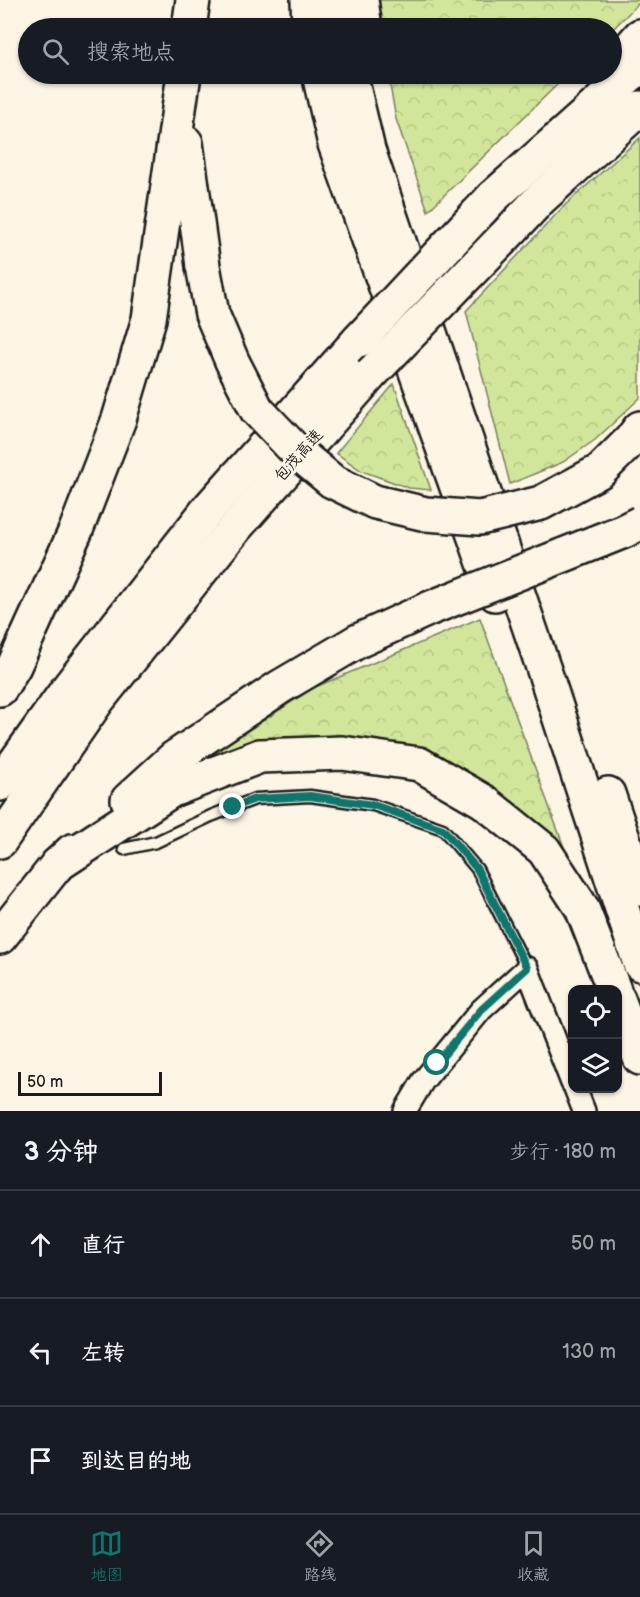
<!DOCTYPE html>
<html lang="zh">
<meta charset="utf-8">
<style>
body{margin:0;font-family:"Balsamiq Sans","LXGW WenKai TC",sans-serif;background:#20242c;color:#f1f3f6}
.controls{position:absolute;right:18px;bottom:18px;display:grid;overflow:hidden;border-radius:12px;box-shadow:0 2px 4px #0004}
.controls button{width:54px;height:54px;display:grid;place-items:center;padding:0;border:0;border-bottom:2px solid #363941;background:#171b24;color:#f1f3f6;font:30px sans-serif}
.scale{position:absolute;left:18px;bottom:15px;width:144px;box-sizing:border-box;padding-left:6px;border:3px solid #1c1c1c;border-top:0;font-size:16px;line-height:21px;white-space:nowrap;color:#1c1c1c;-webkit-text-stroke:4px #fcf5e5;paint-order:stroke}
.stop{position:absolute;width:18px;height:18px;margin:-14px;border:4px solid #0f766e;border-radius:50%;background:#fff}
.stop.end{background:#0f766e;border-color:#fff;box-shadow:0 2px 6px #0008}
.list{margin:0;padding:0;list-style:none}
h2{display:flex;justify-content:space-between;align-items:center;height:78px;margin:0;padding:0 24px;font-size:26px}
h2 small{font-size:20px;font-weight:400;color:#9ea1a6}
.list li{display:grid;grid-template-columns:39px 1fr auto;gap:18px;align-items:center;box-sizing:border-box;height:108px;padding:0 24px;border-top:2px solid #363941}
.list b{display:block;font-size:22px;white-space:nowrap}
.list em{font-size:20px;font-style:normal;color:#9ea1a6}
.icon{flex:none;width:33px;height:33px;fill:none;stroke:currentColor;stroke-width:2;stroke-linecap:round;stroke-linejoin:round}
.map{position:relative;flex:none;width:640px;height:1111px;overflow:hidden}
.search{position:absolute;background:#171b24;box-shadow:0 2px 4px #0004;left:18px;right:18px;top:18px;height:66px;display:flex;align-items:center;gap:15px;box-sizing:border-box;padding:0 21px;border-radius:33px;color:#9ea1a6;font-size:22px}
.sheet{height:402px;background:#171b24}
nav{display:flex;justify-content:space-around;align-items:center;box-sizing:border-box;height:84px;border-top:2px solid #363941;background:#171b24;font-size:16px;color:#9ea1a6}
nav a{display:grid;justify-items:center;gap:3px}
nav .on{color:#0f766e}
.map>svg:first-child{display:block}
.forest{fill:url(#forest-crowns);stroke:#77815c;stroke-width:1.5}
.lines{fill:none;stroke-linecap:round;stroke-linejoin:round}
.service-casing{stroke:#1c1c1c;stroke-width:15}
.minor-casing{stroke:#1c1c1c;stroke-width:26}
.motorway-casing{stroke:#1c1c1c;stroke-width:38}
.service{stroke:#fcf5e5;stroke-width:10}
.minor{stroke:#fcf5e5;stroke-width:21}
.motorway{stroke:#fcf5e5;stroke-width:33}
.motorway-bridge-casing{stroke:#1c1c1c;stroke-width:38;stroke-linecap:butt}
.motorway-bridge{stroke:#fcf5e5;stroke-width:33}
.route{stroke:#0f766e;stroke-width:8}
.labels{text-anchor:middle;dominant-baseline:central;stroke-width:5;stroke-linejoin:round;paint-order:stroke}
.street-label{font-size:16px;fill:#1c1c1c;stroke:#fcf5e5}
</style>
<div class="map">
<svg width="640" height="1111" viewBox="0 0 640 1111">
<defs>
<pattern id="forest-crowns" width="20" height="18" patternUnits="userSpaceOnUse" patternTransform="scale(1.5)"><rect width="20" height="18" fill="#d2e69b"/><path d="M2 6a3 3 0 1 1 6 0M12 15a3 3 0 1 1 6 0" fill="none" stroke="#b4c585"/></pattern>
</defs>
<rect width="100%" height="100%" fill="#fcf5e5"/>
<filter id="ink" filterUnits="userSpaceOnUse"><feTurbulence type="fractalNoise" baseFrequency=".0167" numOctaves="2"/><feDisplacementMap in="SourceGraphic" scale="12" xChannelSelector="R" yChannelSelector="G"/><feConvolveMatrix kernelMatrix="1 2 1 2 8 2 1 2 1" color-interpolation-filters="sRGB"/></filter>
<g filter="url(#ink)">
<g class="forest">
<path d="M375 0H640V2L612 30V28H380Z"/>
<path d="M388 74H568L428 211 396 119Z"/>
<path d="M640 138V398L595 440 563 462 510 484 466 311 563 207Z"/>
<path d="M394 384 431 490 409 488 362 471 336 453Z"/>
<path d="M480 618 568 858 507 798 439 756 356 738 269 745 183 773 313 688Z"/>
</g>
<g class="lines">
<g class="service-casing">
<path id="service" d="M124 849 156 842 211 816 255 799 310 796 373 805 443 829 477 869 527 968"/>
</g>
<g class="minor-casing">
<g id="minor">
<path d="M575 1088 584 1111"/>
<path d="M405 1111 423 1081 481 1010 527 968 572 1083"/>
</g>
</g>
<g class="motorway-casing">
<g id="motorway">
<path d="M308 0 309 28"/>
<path d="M339 0 342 28"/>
<path d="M361 0 365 28"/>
<path d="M189 28 193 0"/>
<path d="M612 68 640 36"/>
<path d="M319 74 335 144 495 594"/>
<path d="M350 74 368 150 547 679 640 964"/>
<path d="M186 143 203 266"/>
<path d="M493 197 640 66"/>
<path d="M512 229 540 199 640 108"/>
<path d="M600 471 631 440 640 428"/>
<path d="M0 689 14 666 76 530 119 419 149 319 184 74"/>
<path d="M0 784 69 687 210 507 359 340"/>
<path d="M608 794 640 889"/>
<path d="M128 800 174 758 280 687 358 641 428 609"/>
<path d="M0 841 97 701 236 527 371 374"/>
<path d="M57 865 172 790 260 756 342 753 419 764 483 801 544 850 582 908 614 990"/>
<path d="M0 937 57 865 72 851"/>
<path d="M618 999 640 1058"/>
</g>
</g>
<use href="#service" class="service"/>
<use href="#minor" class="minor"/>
<use href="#motorway" class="motorway"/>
<g class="motorway-bridge-casing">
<g id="motorway-bridge">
<path d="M203 266 212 314 232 361 257 410 298 453 332 481 375 502 426 514 480 518 541 503 600 471"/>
<path d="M359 340 493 197"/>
<path d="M371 374 512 229"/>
<path d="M428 609 624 531 640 523"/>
</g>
</g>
<use href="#motorway-bridge" class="motorway-bridge"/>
</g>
</g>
<g class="lines" filter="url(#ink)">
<path class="route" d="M233 807 255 799 310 796 373 805 443 829 477 869 527 968 481 1010 437 1063"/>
</g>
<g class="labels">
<g class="street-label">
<text transform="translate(299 456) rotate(-49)">包茂高速</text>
</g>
</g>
</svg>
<div class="controls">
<button><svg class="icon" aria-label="locate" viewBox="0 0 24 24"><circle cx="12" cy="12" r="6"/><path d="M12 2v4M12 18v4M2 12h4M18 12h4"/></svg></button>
<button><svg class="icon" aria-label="layers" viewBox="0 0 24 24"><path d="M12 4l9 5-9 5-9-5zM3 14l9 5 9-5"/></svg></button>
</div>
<div class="scale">50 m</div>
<div class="stop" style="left:437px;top:1063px"></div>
<div class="stop end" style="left:233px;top:807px"></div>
<div class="search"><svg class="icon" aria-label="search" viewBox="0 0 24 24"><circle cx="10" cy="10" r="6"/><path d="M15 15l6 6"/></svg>搜索地点</div>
</div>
<section class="sheet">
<h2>3 分钟<small>步行 · 180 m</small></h2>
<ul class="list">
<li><svg class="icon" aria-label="ahead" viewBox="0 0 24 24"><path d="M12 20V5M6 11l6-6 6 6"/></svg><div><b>直行</b></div><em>50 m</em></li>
<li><svg class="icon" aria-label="left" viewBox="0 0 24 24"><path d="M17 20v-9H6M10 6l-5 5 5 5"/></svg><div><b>左转</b></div><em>130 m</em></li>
<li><svg class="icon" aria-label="arrive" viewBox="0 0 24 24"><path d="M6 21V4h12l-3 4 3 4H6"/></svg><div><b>到达目的地</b></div></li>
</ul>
</section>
<nav>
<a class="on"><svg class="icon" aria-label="map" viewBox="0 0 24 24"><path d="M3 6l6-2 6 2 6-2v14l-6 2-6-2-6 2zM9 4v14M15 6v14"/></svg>地图</a>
<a><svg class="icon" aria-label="directions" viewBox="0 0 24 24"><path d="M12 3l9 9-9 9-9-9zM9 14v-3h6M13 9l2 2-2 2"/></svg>路线</a>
<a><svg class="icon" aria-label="saved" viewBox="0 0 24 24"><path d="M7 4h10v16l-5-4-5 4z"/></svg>收藏</a>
</nav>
